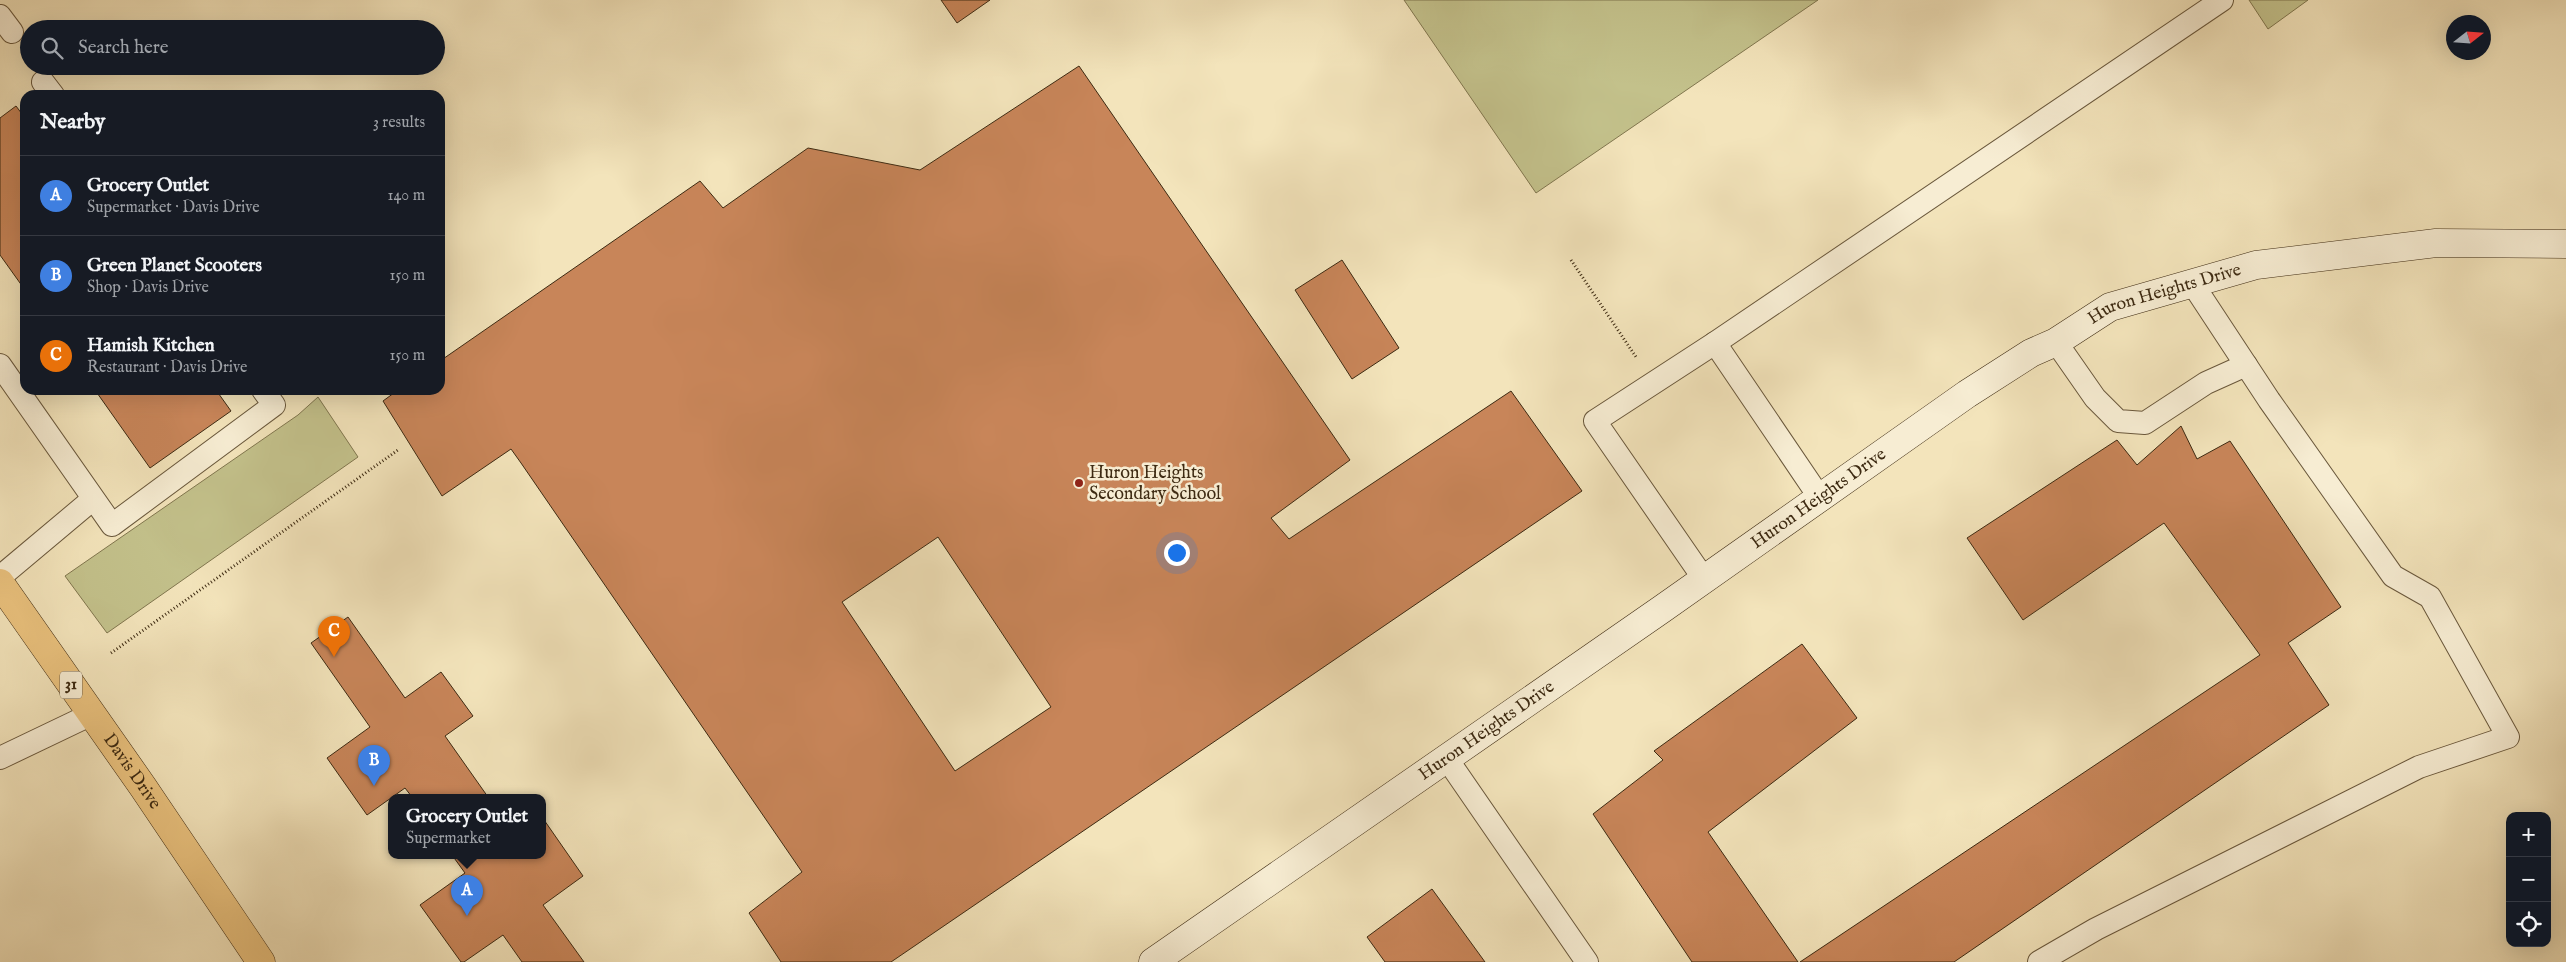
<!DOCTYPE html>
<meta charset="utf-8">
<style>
body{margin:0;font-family:"IM FELL English",serif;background:#20242c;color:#f1f3f6}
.controls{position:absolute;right:15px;bottom:15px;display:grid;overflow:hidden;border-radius:10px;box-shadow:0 5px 20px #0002}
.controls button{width:45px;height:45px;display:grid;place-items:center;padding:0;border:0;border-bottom:1px solid #363941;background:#171b24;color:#f1f3f6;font:25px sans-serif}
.compass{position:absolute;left:2446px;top:15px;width:45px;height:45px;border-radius:50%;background:#171b24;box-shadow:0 5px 20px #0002;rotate:73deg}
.you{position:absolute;left:1176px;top:552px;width:18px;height:18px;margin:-12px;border:4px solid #fff;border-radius:50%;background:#1a73e8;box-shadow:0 0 0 8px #1a73e833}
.badge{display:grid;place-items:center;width:32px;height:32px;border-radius:50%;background:#c59692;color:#fff;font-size:16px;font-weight:700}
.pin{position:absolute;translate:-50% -41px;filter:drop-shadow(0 1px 2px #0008)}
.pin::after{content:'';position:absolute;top:26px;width:18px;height:15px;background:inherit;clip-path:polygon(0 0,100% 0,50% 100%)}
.popup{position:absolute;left:388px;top:794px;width:158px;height:65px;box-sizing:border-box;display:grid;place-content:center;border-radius:10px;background:#171b24;filter:drop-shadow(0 1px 4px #0005);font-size:16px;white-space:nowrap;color:#9ea1a6}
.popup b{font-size:19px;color:#f1f3f6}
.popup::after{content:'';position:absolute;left:50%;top:100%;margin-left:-10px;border:10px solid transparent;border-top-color:#171b24}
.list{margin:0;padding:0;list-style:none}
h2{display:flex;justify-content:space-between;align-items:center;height:65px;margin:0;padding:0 20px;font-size:21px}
h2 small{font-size:16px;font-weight:400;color:#9ea1a6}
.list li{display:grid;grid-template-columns:32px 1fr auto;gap:15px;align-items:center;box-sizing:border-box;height:80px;padding:0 20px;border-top:1px solid #363941}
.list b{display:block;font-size:19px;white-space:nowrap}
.list p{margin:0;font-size:16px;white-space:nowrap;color:#9ea1a6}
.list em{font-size:16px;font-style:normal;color:#9ea1a6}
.icon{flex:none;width:28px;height:28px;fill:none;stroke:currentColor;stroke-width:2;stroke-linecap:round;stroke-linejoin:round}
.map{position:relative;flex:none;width:2566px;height:962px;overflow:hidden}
.search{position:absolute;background:#171b24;box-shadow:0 5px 20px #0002;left:20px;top:20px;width:425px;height:55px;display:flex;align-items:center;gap:12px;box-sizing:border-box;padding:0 18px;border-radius:28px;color:#9ea1a6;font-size:19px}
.panel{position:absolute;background:#171b24;box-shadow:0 5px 20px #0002;left:20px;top:90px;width:425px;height:305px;border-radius:15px}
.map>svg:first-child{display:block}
.green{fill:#c3c18b;stroke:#80764e}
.building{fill:#c88559;stroke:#3d2a12;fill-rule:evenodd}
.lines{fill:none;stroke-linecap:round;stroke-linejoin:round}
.lane-casing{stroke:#6a583c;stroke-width:24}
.secondary-casing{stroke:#3d2a12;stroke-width:29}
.primary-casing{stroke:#3d2a12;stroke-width:29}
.path{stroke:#3d2a12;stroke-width:3;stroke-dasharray:1 2.5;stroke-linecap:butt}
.lane{stroke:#f7edd3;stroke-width:22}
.secondary{stroke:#f7edd3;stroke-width:28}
.primary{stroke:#eac27e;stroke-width:28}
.poi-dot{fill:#8f2418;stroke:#f7edd3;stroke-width:2}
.labels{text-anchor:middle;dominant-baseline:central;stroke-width:5;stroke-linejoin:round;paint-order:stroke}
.shield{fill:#f7edd3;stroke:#75644c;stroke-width:1}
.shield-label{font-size:16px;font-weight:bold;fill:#3d2a12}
.street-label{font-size:18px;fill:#3d2a12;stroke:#f7edd3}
.poi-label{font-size:18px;fill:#3d2a12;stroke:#f7edd3;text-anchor:start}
</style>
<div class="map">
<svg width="2566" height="962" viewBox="0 0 2566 962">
<rect width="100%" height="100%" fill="#f3e4bb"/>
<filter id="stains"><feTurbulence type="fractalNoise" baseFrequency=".004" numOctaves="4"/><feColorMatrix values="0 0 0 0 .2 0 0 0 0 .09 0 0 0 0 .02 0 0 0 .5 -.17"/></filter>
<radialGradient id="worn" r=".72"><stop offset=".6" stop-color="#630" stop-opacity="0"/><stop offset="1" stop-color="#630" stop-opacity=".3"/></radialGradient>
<g class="green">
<path d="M1404 0H1818L1536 193Z"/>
<path d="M2249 0H2308L2268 29Z"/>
<path d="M318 397 358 457 107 633 65 576 298 415Z"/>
</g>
<g class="building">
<path d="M941 0H990L957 23Z"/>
<path d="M1079 66 1350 460 1271 518 1289 539 1511 391 1582 491 891 962H781L749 913 802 872 521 463 511 449 442 496 383 401 398 390H440V361L700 181 723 208 808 148 920 170ZM938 537 1051 707 955 771 842 602Z"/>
<path d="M16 106 25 118V290L0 255V118Z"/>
<path d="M1342 260 1399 348 1352 379 1295 290Z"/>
<path d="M95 390H216L231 411 150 468Z"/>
<path d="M2181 426 2197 459 2230 441 2341 607 2288 643 2329 705 1954 962H1800L2260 655 2164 523 2023 620 1967 538 2117 440 2137 465Z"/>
<path d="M348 617 405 698 441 672 473 716 445 736 488 797H412L405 788 367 815 327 758 370 727 311 643Z"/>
<path d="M1802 644 1857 718 1708 832 1798 962H1692L1593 814 1663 760 1654 751Z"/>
<path d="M542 817 583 876 543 905 584 962H522L503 935 464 962H461L420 905 465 873 452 855H542Z"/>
<path d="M1432 889 1485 962H1385L1367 937Z"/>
</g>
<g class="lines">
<g class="lane-casing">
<g id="lane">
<path d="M0 16 12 32"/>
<path d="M43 82 53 95"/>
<path d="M2056 342 2095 398 2118 421 2145 423 2206 383 2246 365"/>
<path d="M1715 343 1820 498"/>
<path d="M0 365 112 525 274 405 263 390"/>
<path d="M0 577 93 499"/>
<path d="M1704 579 1595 421 1715 343 2222 0"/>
<path d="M0 758 92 714"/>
<path d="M1447 759 1587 962"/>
<path d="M2039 962 2096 929 2419 767 2508 737 2430 597 2393 576 2269 400 2192 283"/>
</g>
</g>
<g class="secondary-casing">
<g id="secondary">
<path id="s1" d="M1153 962 1662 609 1967 394 2031 353 2056 342 2110 307 2256 265 2436 243 2566 244"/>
</g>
</g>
<g class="primary-casing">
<g id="primary">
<path id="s2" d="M0 583 143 787 261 962"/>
</g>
</g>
<g class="path">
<path d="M1571 260 1636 357"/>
<path d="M111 653 398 450"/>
</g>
<use href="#lane" class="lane"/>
<use href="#secondary" class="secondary"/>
<use href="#primary" class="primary"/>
</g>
<circle class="poi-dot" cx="1079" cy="483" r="5"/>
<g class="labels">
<rect class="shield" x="60" y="671.5" width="22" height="27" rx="4"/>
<g class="shield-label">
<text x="71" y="685">31</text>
</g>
<g class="street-label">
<text stroke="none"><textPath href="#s1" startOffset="1216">Huron Heights Drive</textPath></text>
<text stroke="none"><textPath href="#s1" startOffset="811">Huron Heights Drive</textPath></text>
<text stroke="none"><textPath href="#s1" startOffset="406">Huron Heights Drive</textPath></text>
<text stroke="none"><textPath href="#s2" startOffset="230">Davis Drive</textPath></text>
</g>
<g class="poi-label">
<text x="1089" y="473">Huron Heights<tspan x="1089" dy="21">Secondary School</tspan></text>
</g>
</g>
<rect width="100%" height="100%" filter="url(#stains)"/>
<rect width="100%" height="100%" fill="url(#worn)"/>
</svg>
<div class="controls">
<button>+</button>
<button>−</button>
<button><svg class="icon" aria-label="locate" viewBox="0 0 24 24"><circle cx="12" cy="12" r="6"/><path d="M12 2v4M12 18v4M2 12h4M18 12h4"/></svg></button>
</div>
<svg class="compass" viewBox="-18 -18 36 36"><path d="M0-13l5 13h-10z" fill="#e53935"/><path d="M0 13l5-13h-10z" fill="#9ea1a6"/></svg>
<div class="you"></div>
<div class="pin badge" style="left:467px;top:916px;background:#3f7fe0">A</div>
<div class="popup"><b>Grocery Outlet</b>Supermarket</div>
<div class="pin badge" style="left:374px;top:786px;background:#3f7fe0">B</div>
<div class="pin badge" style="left:334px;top:657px;background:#e8710a">C</div>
<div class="search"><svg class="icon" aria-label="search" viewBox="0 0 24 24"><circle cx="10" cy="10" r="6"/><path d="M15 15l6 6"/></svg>Search here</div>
<section class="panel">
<h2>Nearby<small>3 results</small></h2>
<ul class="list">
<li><span class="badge" style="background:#3f7fe0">A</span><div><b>Grocery Outlet</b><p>Supermarket · Davis Drive</p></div><em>140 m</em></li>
<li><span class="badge" style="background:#3f7fe0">B</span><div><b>Green Planet Scooters</b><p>Shop · Davis Drive</p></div><em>150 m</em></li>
<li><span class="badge" style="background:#e8710a">C</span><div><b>Hamish Kitchen</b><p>Restaurant · Davis Drive</p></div><em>150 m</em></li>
</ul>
</section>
</div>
